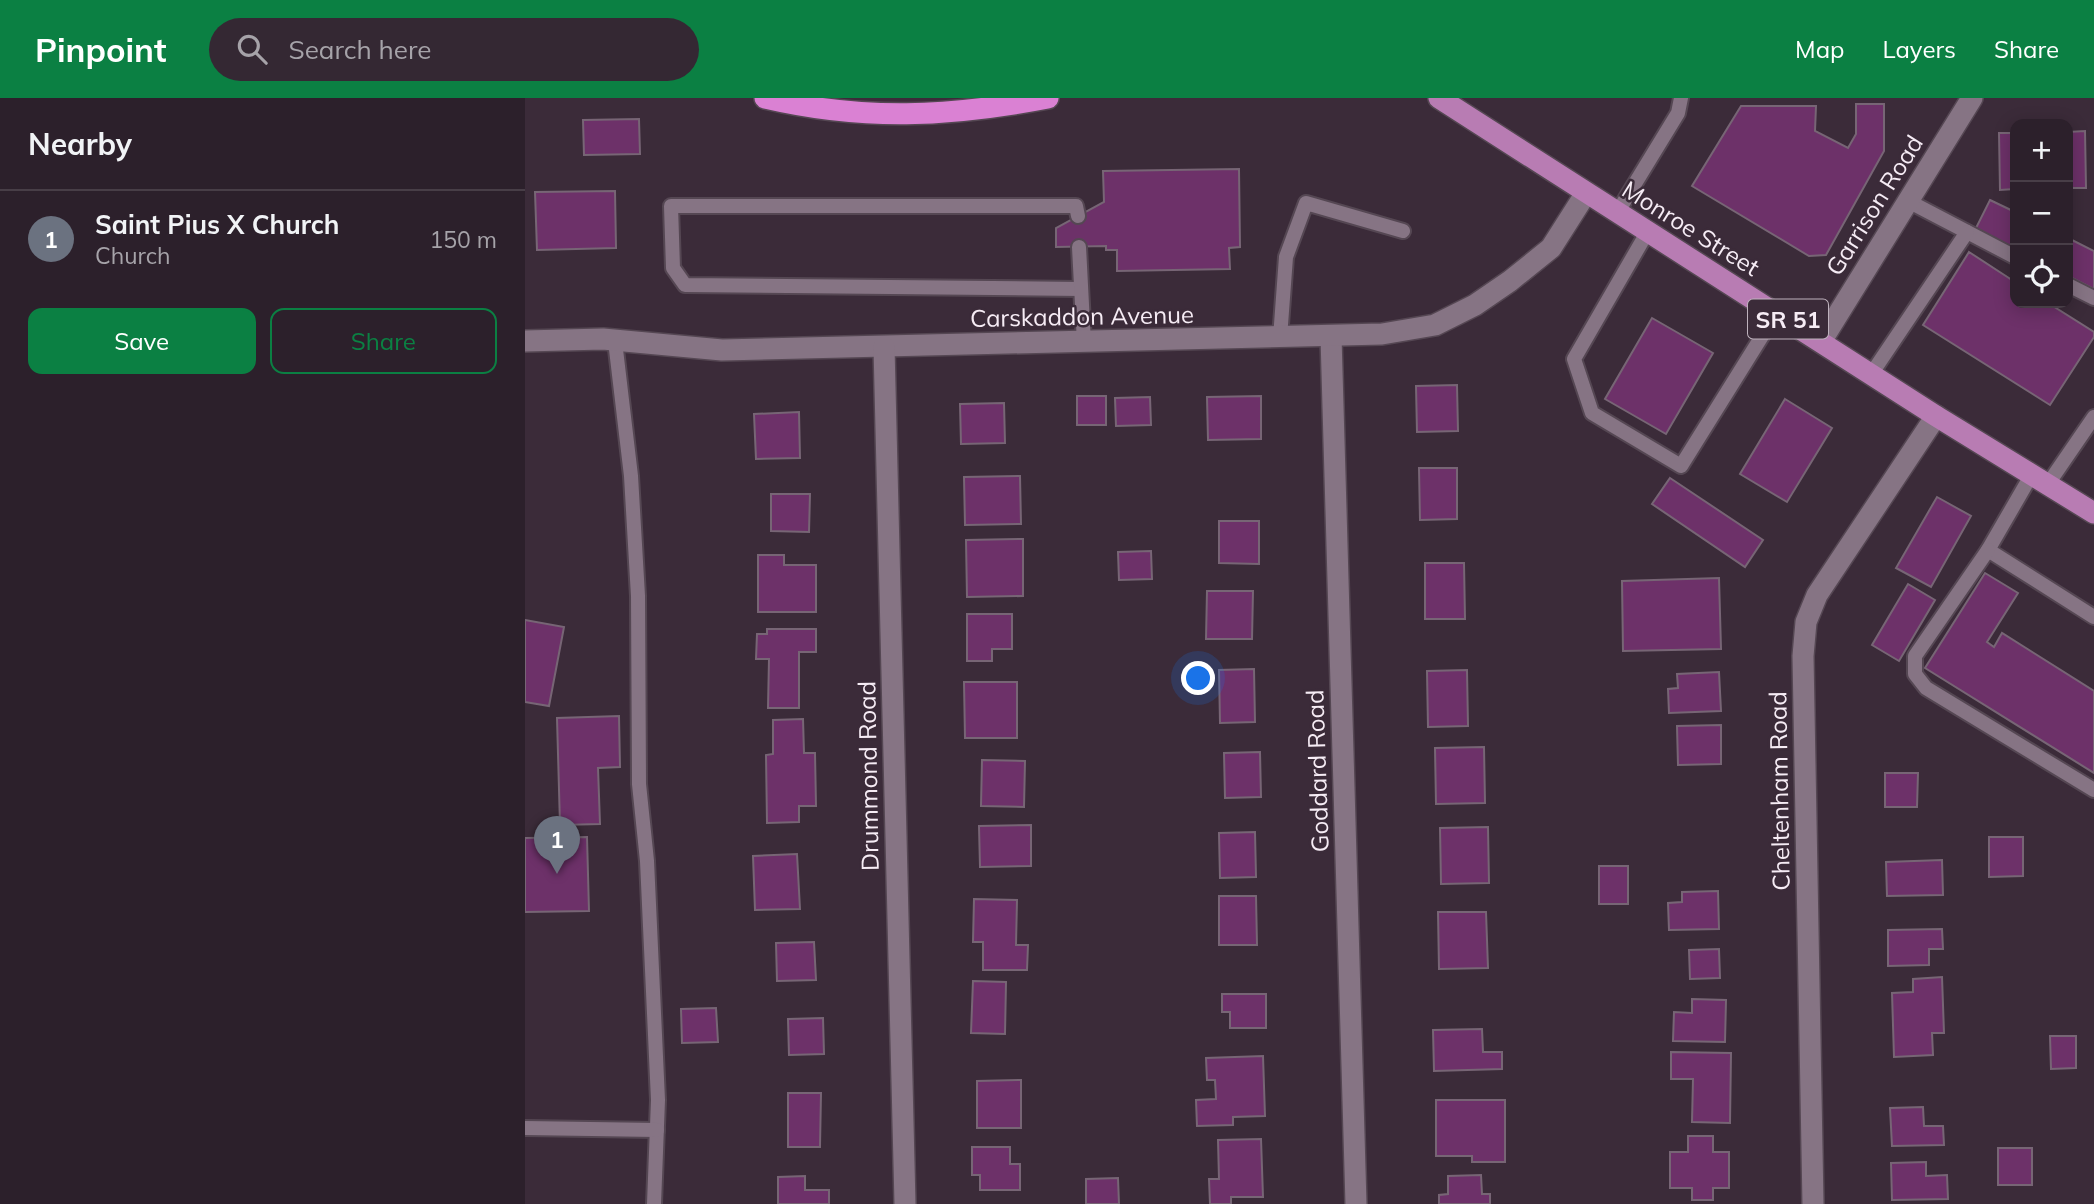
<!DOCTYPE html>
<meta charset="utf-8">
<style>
body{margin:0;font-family:Mulish,sans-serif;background:#342833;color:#f1f3f6}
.controls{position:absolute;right:21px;top:21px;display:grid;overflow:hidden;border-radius:14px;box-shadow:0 4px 18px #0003}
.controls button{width:63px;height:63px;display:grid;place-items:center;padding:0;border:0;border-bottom:2px solid #483e47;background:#2c202b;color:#f1f3f6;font:35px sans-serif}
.you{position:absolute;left:674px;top:581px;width:24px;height:24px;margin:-18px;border:5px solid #fff;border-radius:50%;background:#1a73e8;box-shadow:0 0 0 10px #1a73e833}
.badge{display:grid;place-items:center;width:46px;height:46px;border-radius:50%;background:#0b8043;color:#fff;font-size:23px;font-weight:700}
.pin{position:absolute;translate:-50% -58px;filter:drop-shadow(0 2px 4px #0008)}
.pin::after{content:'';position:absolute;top:37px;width:24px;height:21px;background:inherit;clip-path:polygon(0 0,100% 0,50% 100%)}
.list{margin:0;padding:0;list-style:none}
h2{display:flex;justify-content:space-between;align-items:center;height:91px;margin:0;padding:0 28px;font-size:30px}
h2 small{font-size:23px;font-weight:400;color:#a6a3a9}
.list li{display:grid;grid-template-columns:46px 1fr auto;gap:21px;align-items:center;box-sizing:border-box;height:98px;padding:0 28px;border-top:2px solid #483e47}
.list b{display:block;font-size:26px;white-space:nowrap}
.list p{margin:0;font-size:23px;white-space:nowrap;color:#a6a3a9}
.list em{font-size:23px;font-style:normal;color:#a6a3a9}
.actions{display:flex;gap:14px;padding:21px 28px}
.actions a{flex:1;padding:16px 0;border:2px solid #0b8043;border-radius:14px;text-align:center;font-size:24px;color:#0b8043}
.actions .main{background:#0b8043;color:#fff}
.icon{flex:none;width:38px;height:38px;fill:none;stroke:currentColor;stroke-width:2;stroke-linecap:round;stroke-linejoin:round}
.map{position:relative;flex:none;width:1569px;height:1106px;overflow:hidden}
header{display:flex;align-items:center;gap:42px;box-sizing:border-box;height:98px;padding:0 35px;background:#0b8043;color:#fff}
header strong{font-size:33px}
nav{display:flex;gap:38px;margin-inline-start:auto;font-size:24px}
.search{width:490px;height:63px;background:#342833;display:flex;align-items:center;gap:18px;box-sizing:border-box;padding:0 24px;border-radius:38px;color:#a6a3a9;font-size:26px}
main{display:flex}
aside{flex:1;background:#2c202b}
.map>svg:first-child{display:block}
.building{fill:#6d3169;stroke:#776575;stroke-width:2}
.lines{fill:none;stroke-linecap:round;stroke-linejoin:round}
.service-casing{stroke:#554753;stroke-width:18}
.minor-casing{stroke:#554753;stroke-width:24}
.primary-casing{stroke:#554753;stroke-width:24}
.motorway-casing{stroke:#554753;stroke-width:24}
.service{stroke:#867484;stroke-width:14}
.minor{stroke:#867484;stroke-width:21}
.primary{stroke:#b87cb3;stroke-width:21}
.motorway{stroke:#da81d3;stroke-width:21}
.labels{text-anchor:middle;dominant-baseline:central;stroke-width:5;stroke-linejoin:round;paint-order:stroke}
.shield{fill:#3b2b39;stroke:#beb2bd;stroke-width:2}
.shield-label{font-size:23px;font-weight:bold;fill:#f6ecf5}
.street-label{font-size:24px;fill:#f6ecf5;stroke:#3b2b39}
</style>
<header>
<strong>Pinpoint</strong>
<div class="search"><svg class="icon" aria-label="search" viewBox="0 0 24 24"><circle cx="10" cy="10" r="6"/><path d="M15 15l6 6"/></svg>Search here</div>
<nav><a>Map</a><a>Layers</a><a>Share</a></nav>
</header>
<main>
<aside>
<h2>Nearby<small></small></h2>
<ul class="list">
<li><span class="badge" style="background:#6b7280">1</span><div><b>Saint Pius X Church</b><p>Church</p></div><em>150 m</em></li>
</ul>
<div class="actions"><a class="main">Save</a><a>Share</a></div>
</aside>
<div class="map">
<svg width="1569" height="1106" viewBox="0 0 1569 1106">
<rect width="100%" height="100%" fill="#3b2b39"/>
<g class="building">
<path d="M1331 6H1359V53L1301 157 1284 158 1167 88 1216 8H1291L1290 33 1323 50 1331 36Z"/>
<path d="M114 21 115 56 59 57 58 22Z"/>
<path d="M1560 33 1561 90H1543V34Z"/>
<path d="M1474 35H1490V91L1475 92Z"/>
<path d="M714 71 715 149 704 150 705 171 592 173V152H581V148L531 149V130L579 104 578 73Z"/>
<path d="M90 93 91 150 12 152 10 94Z"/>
<path d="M1465 102 1490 114V152L1450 132Z"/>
<path d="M1543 140 1569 153V191L1543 178Z"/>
<path d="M1444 154 1490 184V205H1523L1569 234V239L1525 307 1398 227Z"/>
<path d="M1127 220 1188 255 1141 336 1080 301Z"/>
<path d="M932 287 933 333 892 334 891 288Z"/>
<rect x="552" y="298" width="29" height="29"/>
<path d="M736 298V341L683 342 682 299Z"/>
<path d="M625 299 626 327 591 328 590 300Z"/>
<path d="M1260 301 1307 330 1262 404 1215 376Z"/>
<path d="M479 305 480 345 436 346 435 306Z"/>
<path d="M274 314 275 360 231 361 229 316Z"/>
<path d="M894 370H932V421L895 422Z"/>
<path d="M495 378 496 426 440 427 439 379Z"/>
<path d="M1145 380 1238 442 1220 469 1127 406Z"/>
<path d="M246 396H285L284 434 246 433Z"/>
<path d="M1412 399 1446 418 1406 489 1371 470Z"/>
<path d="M694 423H734V466L694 465Z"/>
<path d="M498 441V498L442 499 441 442Z"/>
<path d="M626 453 627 481 594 482 593 454Z"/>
<path d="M233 457H259V467H291V514H233Z"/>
<path d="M900 465H939L940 521H900Z"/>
<path d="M1460 475 1493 495 1462 544 1469 549 1477 535 1569 593V675L1400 570Z"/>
<path d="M1194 480 1196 551 1098 553 1097 483Z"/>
<path d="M1383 486 1410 502 1374 563 1347 547Z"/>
<path d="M682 493H728L727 541H681Z"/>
<path d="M442 516H487V551H467V563H442Z"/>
<path d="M0 522 39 529 24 608 0 604Z"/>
<path d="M242 531H291V554H274V610H243L244 561H231L232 536H242Z"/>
<path d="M729 571 730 624 695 625 694 572Z"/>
<path d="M942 572 943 628 903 629 902 573Z"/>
<path d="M1194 574 1196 613 1144 615 1143 591 1153 590 1152 576Z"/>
<path d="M439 584H492V640H440Z"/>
<path d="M94 618 95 669 73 670 75 726 35 727 32 620Z"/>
<path d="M278 621 279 655H290L291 708H274V724L242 725 241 657 248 656V622Z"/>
<path d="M1196 627V666L1153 667 1152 628Z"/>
<path d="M959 649 960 705 911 706 910 650Z"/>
<path d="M735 654 736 699 700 700 699 655Z"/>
<path d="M457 662 500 663 499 709 456 708Z"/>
<path d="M1360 675H1393L1392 709H1360Z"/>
<path d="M506 727V768L455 769 454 728Z"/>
<path d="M963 729 964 785 916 786 915 730Z"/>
<path d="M730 734 731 779 695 780 694 735Z"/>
<path d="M62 739 64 813 0 814V740Z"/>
<path d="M1464 739H1498V778L1464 779Z"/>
<path d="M272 756 275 811 230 812 228 758Z"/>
<path d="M1417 762 1418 797 1362 798 1361 764Z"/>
<rect x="1074" y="768" width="29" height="38"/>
<path d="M1193 793 1194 831 1144 832 1143 805 1157 804V794Z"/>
<path d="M694 798H731L732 847H694Z"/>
<path d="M449 801 492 802 491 847H503L502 872H458V844H448Z"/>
<path d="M913 814H961L963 870 914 871Z"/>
<path d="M1417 831 1418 851H1404V867L1363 868V832Z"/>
<path d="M289 844 291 882 252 883 251 845Z"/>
<path d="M1194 851 1195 880 1165 881 1164 852Z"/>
<path d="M1417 879 1419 935H1407L1408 957 1369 959 1367 895 1388 894V881Z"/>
<path d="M448 883 481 884 480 936 446 935Z"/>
<path d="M697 896H741V930H705V914H697Z"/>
<path d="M1167 901 1201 902 1200 944 1148 943 1149 914 1167 915Z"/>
<path d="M191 910 193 944 157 945 156 911Z"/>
<path d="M298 920 299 956 264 957 263 921Z"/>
<path d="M957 931 958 954H977V971L909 973 908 932Z"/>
<path d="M1525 938H1551V970L1526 971Z"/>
<path d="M1146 954 1206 955 1205 1025 1167 1024 1168 981H1146Z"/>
<path d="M738 958 740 1018 708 1019V1027L672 1028 671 1002 691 1001 690 982H682L681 960Z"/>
<path d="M496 982V1030H452V983Z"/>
<path d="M263 995H296L295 1049H263Z"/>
<path d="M911 1002H980V1064H947V1058H911Z"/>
<path d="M1398 1009 1399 1028H1418L1419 1047 1367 1048 1365 1010Z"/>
<path d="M1163 1038H1188V1054H1204V1090H1188V1102H1167V1090H1145V1054H1163Z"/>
<path d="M736 1041 738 1099H706V1106H685L684 1081H694L693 1042Z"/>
<path d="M447 1049H485V1066H495V1092H455V1077H447Z"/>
<rect x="1473" y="1050" width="34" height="37"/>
<path d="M1401 1064V1078L1422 1077 1423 1101 1367 1102 1366 1065Z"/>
<path d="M956 1077 957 1096H965V1106H914V1097L923 1096V1078Z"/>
<path d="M280 1078V1092H304V1106H253V1079Z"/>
<path d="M593 1080 594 1106H561V1081Z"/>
</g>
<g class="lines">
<g class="service-casing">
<g id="service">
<path d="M1383 103 1490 159"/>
<path d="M1092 115 1153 15 1156 0"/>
<path d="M553 118 551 108H146L148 170 160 187 556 191"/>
<path d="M1123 133 1049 261 1067 315 1156 368 1252 214"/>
<path d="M554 149 559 245"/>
<path d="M1543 187 1569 200"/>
<path d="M755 240 761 159 781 105 878 133"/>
<path d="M90 243 106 378 113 498 114 686 122 763 133 1002 129 1106"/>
<path d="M1347 275 1442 134"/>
<path d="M1507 376 1463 452 1569 519"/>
<path d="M1523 386 1569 319"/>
<path d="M1463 452 1390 558V576L1401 590 1569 692"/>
<path d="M0 1030 132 1032"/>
</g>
</g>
<g class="minor-casing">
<g id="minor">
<path d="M806 239 831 1106"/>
<path d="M1297 242 1447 0"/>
<path d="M0 243 78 241 197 252 857 236 910 227 950 207 985 183 1026 150 1061 95"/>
<path d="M359 249 380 1106"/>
<path d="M1288 1106 1278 558 1281 524 1292 497 1411 318"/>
</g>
</g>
<g class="primary-casing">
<path id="primary" d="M914 0 1411 318 1569 415"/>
</g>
<g class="motorway-casing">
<path id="motorway" d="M240 0C339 23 424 19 523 0"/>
</g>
<use href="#service" class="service"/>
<use href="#minor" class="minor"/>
<use href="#primary" class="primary"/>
<use href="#motorway" class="motorway"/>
</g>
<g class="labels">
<rect class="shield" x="1223" y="201.5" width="80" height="39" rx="5"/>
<g class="shield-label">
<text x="1263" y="221">SR 51</text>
</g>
<g class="street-label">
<text transform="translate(1349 107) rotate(-58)">Garrison Road</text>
<text transform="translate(1166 130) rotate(32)">Monroe Street</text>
<text transform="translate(557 218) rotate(-1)">Carskaddon Avenue</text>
<text transform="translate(792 673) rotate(-92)">Goddard Road</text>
<text transform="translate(343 678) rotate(-91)">Drummond Road</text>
<text transform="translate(1254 693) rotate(-91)">Cheltenham Road</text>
</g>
</g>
</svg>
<div class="controls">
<button>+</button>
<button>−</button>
<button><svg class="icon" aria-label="locate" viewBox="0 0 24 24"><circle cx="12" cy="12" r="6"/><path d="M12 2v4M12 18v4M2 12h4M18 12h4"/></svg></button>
</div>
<div class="you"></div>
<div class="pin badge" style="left:32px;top:776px;background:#6b7280">1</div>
</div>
</main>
